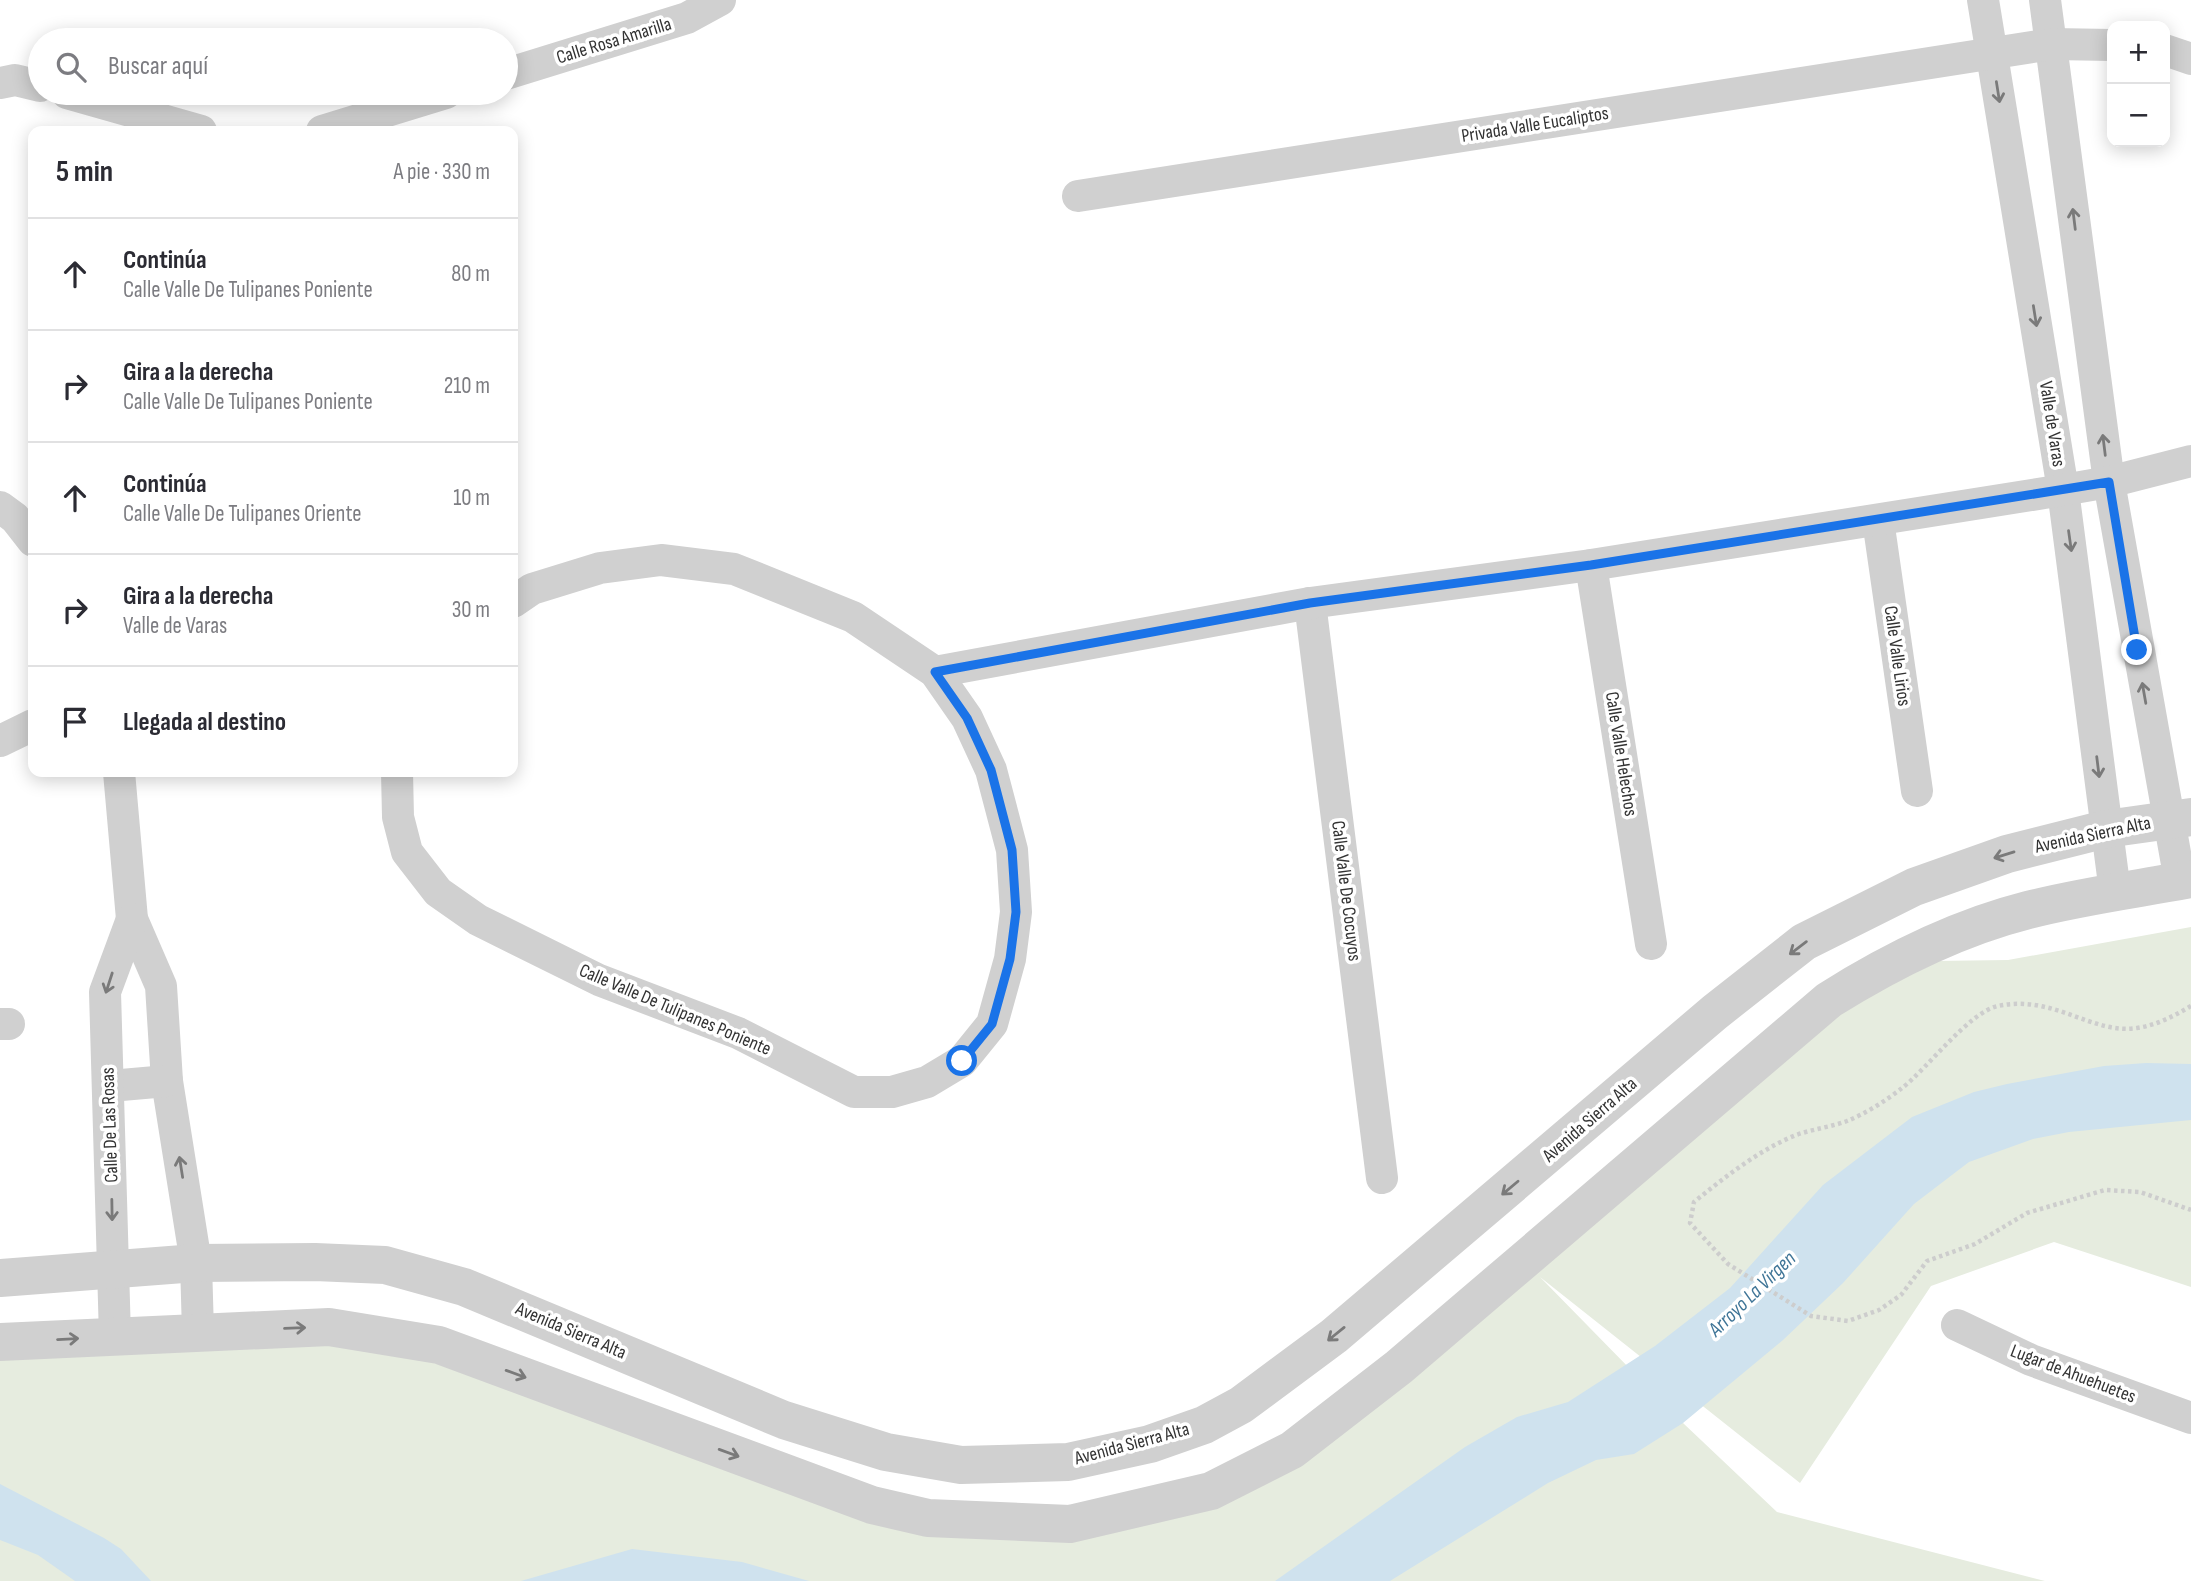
<!DOCTYPE html>
<html lang="es">
<meta charset="utf-8">
<style>
body{margin:0;font-family:"Sofia Sans Condensed",sans-serif;background:#f2f2f3;color:#2b2b33}
.controls{position:absolute;right:21px;top:21px;display:grid;overflow:hidden;border-radius:14px;box-shadow:0 4px 18px #0003}
.controls button{width:63px;height:63px;display:grid;place-items:center;padding:0;border:0;border-bottom:2px solid #e1e1e2;background:#fff;color:#2b2b33;font:35px sans-serif}
.stop{position:absolute;width:21px;height:21px;margin:-16px;border:5px solid #1a73e8;border-radius:50%;background:#fff}
.stop.end{background:#1a73e8;border-color:#fff;box-shadow:0 2px 7px #0008}
.list{margin:0;padding:0;list-style:none}
h2{display:flex;justify-content:space-between;align-items:center;height:91px;margin:0;padding:0 28px;font-size:30px}
h2 small{font-size:23px;font-weight:400;color:#7c7c81}
.list li{display:grid;grid-template-columns:46px 1fr auto;gap:21px;align-items:center;box-sizing:border-box;height:112px;padding:0 28px;border-top:2px solid #e1e1e2}
.list b{display:block;font-size:26px;white-space:nowrap}
.list p{margin:0;font-size:23px;white-space:nowrap;color:#7c7c81}
.list em{font-size:23px;font-style:normal;color:#7c7c81}
.icon{flex:none;width:38px;height:38px;fill:none;stroke:currentColor;stroke-width:2;stroke-linecap:round;stroke-linejoin:round}
.map{position:relative;flex:none;width:2191px;height:1581px;overflow:hidden}
.search{position:absolute;background:#fff;box-shadow:0 4px 18px #0003;left:28px;top:28px;width:490px;height:77px;display:flex;align-items:center;gap:18px;box-sizing:border-box;padding:0 24px;border-radius:38px;color:#7c7c81;font-size:26px}
.panel{position:absolute;background:#fff;box-shadow:0 4px 18px #0003;left:28px;top:126px;width:490px;height:651px;border-radius:14px}
.map>svg:first-child{display:block}
.green{fill:#e6ecdf}
.water{fill:#cfe2ee}
.lines{fill:none;stroke-linecap:round;stroke-linejoin:round}
.path{stroke:#cdcdcd;stroke-width:4.5;stroke-dasharray:3.5 3.5;stroke-linecap:butt}
.minor{stroke:#d0d0d0;stroke-width:32}
.tertiary{stroke:#d0d0d0;stroke-width:38}
.oneway{stroke:#7a7a7a}
.route{stroke:#1a73e8;stroke-width:9}
.labels{text-anchor:middle;dominant-baseline:central;stroke-width:7;stroke-linejoin:round;paint-order:stroke}
.street-label{font-size:19px;fill:#333;stroke:#fff}
.water-label{font-size:21px;font-style:italic;fill:#3f7597;stroke:#fff}
</style>
<div class="map">
<svg width="2191" height="1581" viewBox="0 0 2191 1581">
<rect width="100%" height="100%" fill="#fff"/>
<path class="green" d="M2191 927V1287L2054 1242 1931 1286 1800 1483 1540 1277 1683 1423 1777 1512 2045 1581H0V1343L329 1327 791 1476 996 1523 1211 1491 1858 993 1934 961 2008 960Z"/>
<g class="water">
<path d="M2146 1063 2191 1064V1120L2069 1132 2033 1139 1969 1162 1914 1204 1843 1283 1783 1340 1683 1423 1634 1454 1596 1460 1548 1483 1390 1581H1275L1465 1447 1517 1417 1568 1402 1655 1346 1730 1288 1823 1185 1912 1117 1974 1092 2007 1084 2104 1066Z"/>
<path d="M0 1484 104 1538 121 1549 151 1581H75L38 1555 0 1540Z"/>
<path d="M632 1549 742 1562 809 1581H521Z"/>
</g>
<g class="lines">
<path class="path" d="M2191 1006C2174 1016 2157 1025 2137 1028 2092 1035 2054 994 1998 1006 1969 1012 1927 1069 1902 1088 1887 1100 1865 1114 1847 1121 1831 1127 1813 1129 1796 1135 1759 1150 1725 1177 1694 1202L1690 1223 1728 1264 1811 1316 1848 1321 1879 1310 1901 1295 1927 1261 1975 1244 2027 1213 2105 1190 2140 1192 2191 1210"/>
<g class="minor">
<path d="M1983 0 2063 490 2115 892"/>
<path d="M2045 0 2109 482 2180 881"/>
<path d="M2165 50 2191 59"/>
<path d="M506 74 687 18 720 0"/>
<path d="M0 83 15 80 40 86"/>
<path d="M67 93 201 131"/>
<path d="M322 131 446 93"/>
<path d="M1078 196 2052 44 2112 45"/>
<path d="M0 507 15 518 33 541"/>
<path d="M1878 520 1917 791"/>
<path d="M1591 565 1651 944"/>
<path d="M1310 603 1382 1178"/>
<path d="M935 672 1310 603 1591 565 2063 490 2109 482 2191 461"/>
<path d="M0 741 33 725"/>
<path d="M119 772 132 919 161 986 167 1081 196 1263 198 1332"/>
<path d="M397 772 398 817 407 852 438 892 478 920 599 980 738 1033 854 1092H892L927 1082 962 1061 992 1024 1010 959 1016 912 1012 850 991 770 967 718 935 672 853 617 734 569 661 560 600 568 532 589 513 602"/>
<path d="M0 1024H9"/>
<path d="M110 1086 167 1081"/>
<path d="M1957 1325 2031 1360 2191 1418"/>
<path d="M115 1337 105 992 132 919"/>
</g>
<g class="tertiary">
<path d="M0 1278 196 1263 315 1262 385 1265 464 1287 784 1420 886 1452 961 1465 1068 1462 1150 1444 1204 1425 1241 1405 1334 1336 1715 1012 1804 942 1914 887 2007 854 2106 829 2191 817"/>
<path d="M0 1342 329 1327 439 1345 872 1505 928 1518 1070 1524 1211 1491 1292 1450 1399 1367 1829 1000C1891 961 1957 928 2028 910 2082 896 2137 889 2191 879"/>
</g>
</g>
<defs><path id="oneway-shaft" d="M-6 0H5M1.5-3L5.5 0L1.5 3" fill="none" stroke-width="1.6" stroke-linecap="round" stroke-linejoin="round" transform="scale(1.75)"/></defs>
<g class="oneway">
<use href="#oneway-shaft" transform="translate(1998 92) rotate(81)"/>
<use href="#oneway-shaft" transform="translate(2074 219) rotate(-97)"/>
<use href="#oneway-shaft" transform="translate(2035 316) rotate(81)"/>
<use href="#oneway-shaft" transform="translate(2104 445) rotate(-97)"/>
<use href="#oneway-shaft" transform="translate(2070 541) rotate(82)"/>
<use href="#oneway-shaft" transform="translate(2144 693) rotate(-100)"/>
<use href="#oneway-shaft" transform="translate(2098 767) rotate(83)"/>
<use href="#oneway-shaft" transform="translate(2004 855) rotate(163)"/>
<use href="#oneway-shaft" transform="translate(1798 948) rotate(143)"/>
<use href="#oneway-shaft" transform="translate(109 983) rotate(108)"/>
<use href="#oneway-shaft" transform="translate(181 1167) rotate(-99)"/>
<use href="#oneway-shaft" transform="translate(1510 1188) rotate(140)"/>
<use href="#oneway-shaft" transform="translate(112 1210) rotate(89)"/>
<use href="#oneway-shaft" transform="translate(295 1328) rotate(-2)"/>
<use href="#oneway-shaft" transform="translate(1336 1334) rotate(141)"/>
<use href="#oneway-shaft" transform="translate(68 1339) rotate(-3)"/>
<use href="#oneway-shaft" transform="translate(516 1374) rotate(20)"/>
<use href="#oneway-shaft" transform="translate(729 1453) rotate(20)"/>
</g>
<g class="lines">
<path class="route" d="M962 1061 992 1024 1010 959 1016 912 1012 850 991 770 967 718 935 672 1310 603 1591 565 2109 482 2137 650"/>
</g>
<g class="labels">
<g class="street-label">
<text transform="translate(614 41) rotate(-17)">Calle Rosa Amarilla</text>
<text transform="translate(1535 125) rotate(-9)">Privada Valle Eucaliptos</text>
<text transform="translate(2052 424) rotate(81)">Valle de Varas</text>
<text transform="translate(1897 656) rotate(82)">Calle Valle Lirios</text>
<text transform="translate(1621 754) rotate(81)">Calle Valle Helechos</text>
<text transform="translate(2093 835) rotate(-12)">Avenida Sierra Alta</text>
<text transform="translate(1346 891) rotate(83)">Calle Valle De Cocuyos</text>
<text transform="translate(675 1010) rotate(23)">Calle Valle De Tulipanes Poniente</text>
<text transform="translate(1590 1120) rotate(-41)">Avenida Sierra Alta</text>
<text transform="translate(110 1125) rotate(-92)">Calle De Las Rosas</text>
<text transform="translate(571 1331) rotate(23)">Avenida Sierra Alta</text>
<text transform="translate(2073 1374) rotate(21)">Lugar de Ahuehuetes</text>
<text transform="translate(1132 1444) rotate(-15)">Avenida Sierra Alta</text>
</g>
<g class="water-label">
<text transform="translate(1752 1294) rotate(-44)">Arroyo La Virgen</text>
</g>
</g>
</svg>
<div class="controls">
<button>+</button>
<button>−</button>
</div>
<div class="stop" style="left:962px;top:1061px"></div>
<div class="stop end" style="left:2137px;top:650px"></div>
<div class="search"><svg class="icon" aria-label="search" viewBox="0 0 24 24"><circle cx="10" cy="10" r="6"/><path d="M15 15l6 6"/></svg>Buscar aquí</div>
<section class="panel">
<h2>5 min<small>A pie · 330 m</small></h2>
<ul class="list">
<li><svg class="icon" aria-label="ahead" viewBox="0 0 24 24"><path d="M12 20V5M6 11l6-6 6 6"/></svg><div><b>Continúa</b><p>Calle Valle De Tulipanes Poniente</p></div><em>80 m</em></li>
<li><svg class="icon" aria-label="right" viewBox="0 0 24 24"><path d="M7 20v-9h11M14 6l5 5-5 5"/></svg><div><b>Gira a la derecha</b><p>Calle Valle De Tulipanes Poniente</p></div><em>210 m</em></li>
<li><svg class="icon" aria-label="ahead" viewBox="0 0 24 24"><path d="M12 20V5M6 11l6-6 6 6"/></svg><div><b>Continúa</b><p>Calle Valle De Tulipanes Oriente</p></div><em>10 m</em></li>
<li><svg class="icon" aria-label="right" viewBox="0 0 24 24"><path d="M7 20v-9h11M14 6l5 5-5 5"/></svg><div><b>Gira a la derecha</b><p>Valle de Varas</p></div><em>30 m</em></li>
<li><svg class="icon" aria-label="arrive" viewBox="0 0 24 24"><path d="M6 21V4h12l-3 4 3 4H6"/></svg><div><b>Llegada al destino</b></div></li>
</ul>
</section>
</div>
